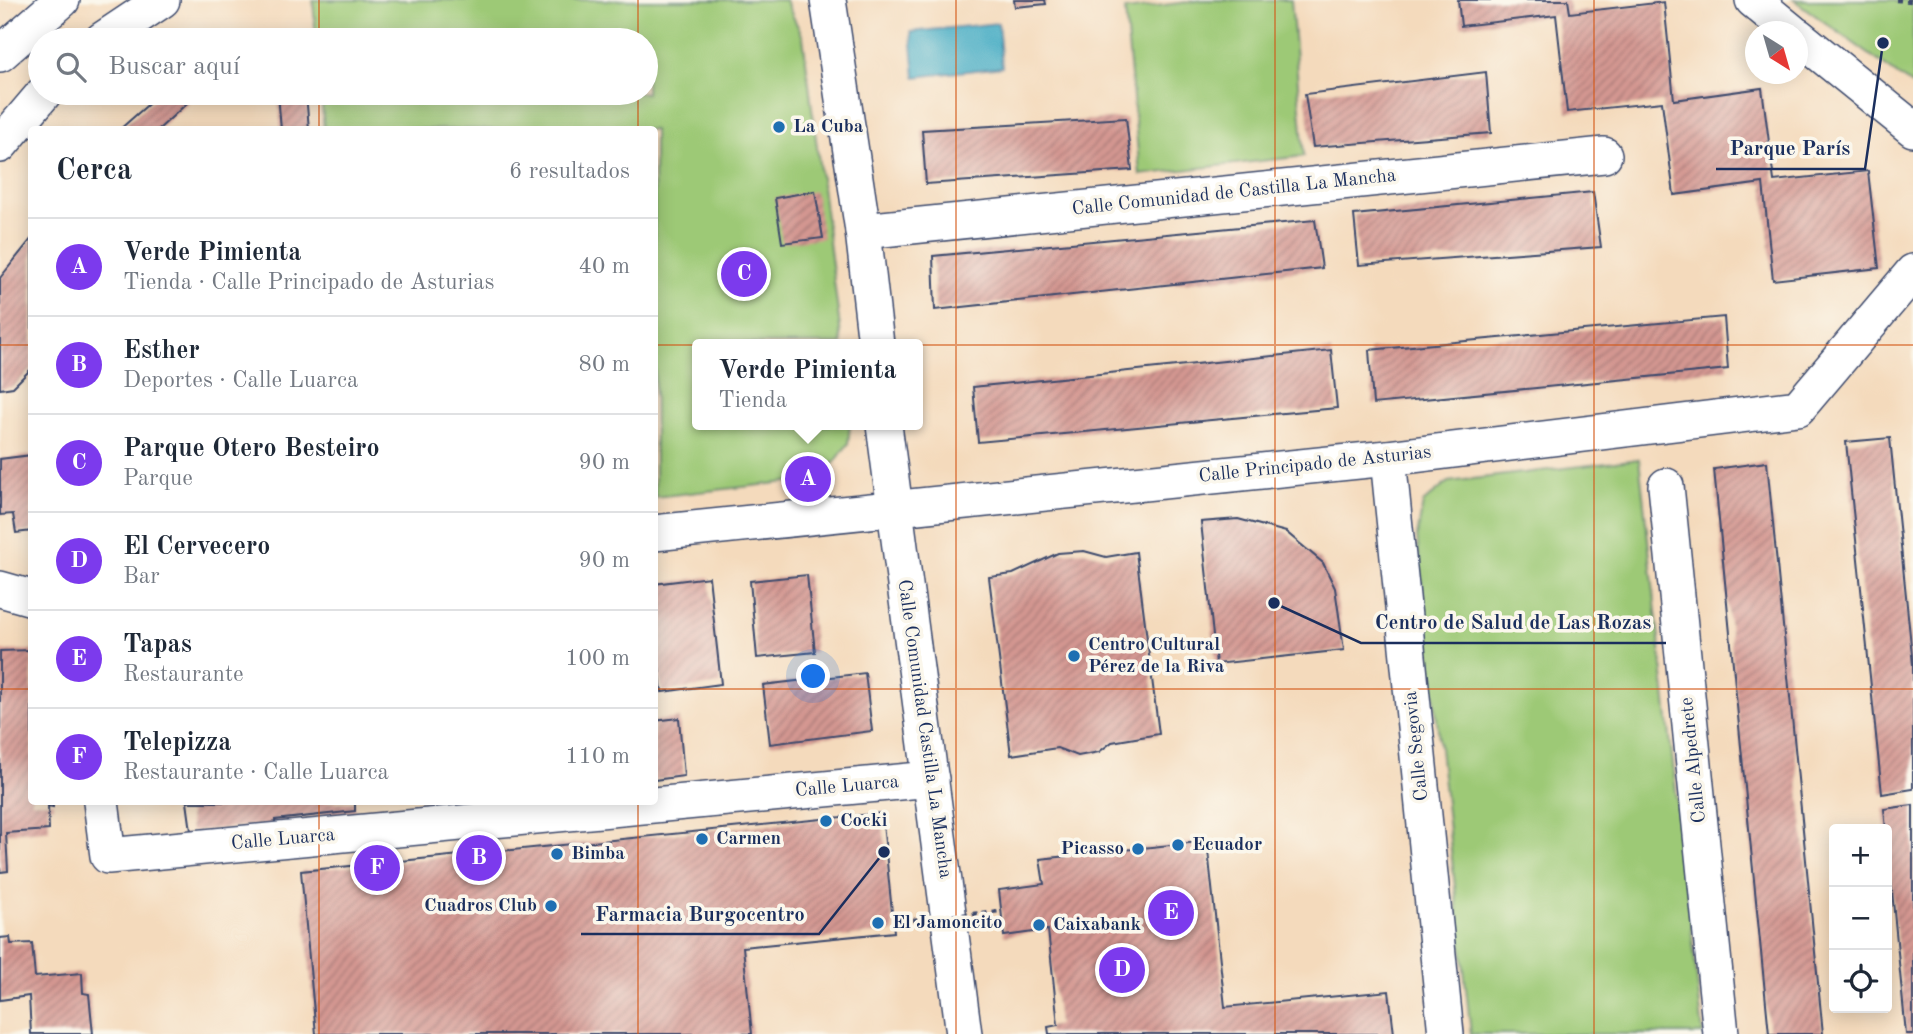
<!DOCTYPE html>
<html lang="es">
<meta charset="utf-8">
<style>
body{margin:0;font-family:"Old Standard TT",serif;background:#f6f6f7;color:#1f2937}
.controls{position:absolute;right:21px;bottom:21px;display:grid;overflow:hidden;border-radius:7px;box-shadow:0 4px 18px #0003}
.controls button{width:63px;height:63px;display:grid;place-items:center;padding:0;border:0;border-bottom:2px solid #e0e1e3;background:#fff;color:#1f2937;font:35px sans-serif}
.compass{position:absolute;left:1745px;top:21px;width:63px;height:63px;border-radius:50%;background:#fff;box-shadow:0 4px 18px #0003;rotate:143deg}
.you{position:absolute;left:814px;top:677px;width:24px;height:24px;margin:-18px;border:5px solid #fff;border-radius:50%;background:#1a73e8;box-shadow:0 0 0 10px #1a73e833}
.badge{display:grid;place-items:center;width:46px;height:46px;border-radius:50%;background:#7c3aed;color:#fff;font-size:23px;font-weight:700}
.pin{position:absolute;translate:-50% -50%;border:4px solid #fff;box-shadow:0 2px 7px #0006}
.popup{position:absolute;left:692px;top:339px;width:231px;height:91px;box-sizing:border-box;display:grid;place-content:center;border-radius:7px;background:#fff;filter:drop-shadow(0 2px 5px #0005);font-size:23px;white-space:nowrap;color:#747a83}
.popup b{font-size:26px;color:#1f2937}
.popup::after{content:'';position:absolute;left:50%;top:100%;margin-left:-14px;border:14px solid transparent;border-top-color:#fff}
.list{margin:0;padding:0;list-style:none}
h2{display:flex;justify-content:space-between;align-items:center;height:91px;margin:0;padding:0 28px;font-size:30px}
h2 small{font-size:23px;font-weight:400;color:#747a83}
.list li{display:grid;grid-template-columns:46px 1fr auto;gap:21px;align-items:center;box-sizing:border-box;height:98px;padding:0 28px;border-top:2px solid #e0e1e3}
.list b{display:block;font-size:26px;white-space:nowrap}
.list p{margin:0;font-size:23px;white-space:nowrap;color:#747a83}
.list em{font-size:23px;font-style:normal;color:#747a83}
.icon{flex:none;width:38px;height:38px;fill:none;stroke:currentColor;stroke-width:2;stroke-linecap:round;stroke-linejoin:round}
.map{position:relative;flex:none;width:1913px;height:1034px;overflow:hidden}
.search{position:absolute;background:#fff;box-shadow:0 4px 18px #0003;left:28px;top:28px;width:630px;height:77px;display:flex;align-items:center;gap:18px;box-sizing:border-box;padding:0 24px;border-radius:38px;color:#747a83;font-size:26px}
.panel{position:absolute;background:#fff;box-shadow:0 4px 18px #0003;left:28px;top:126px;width:630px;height:679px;border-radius:7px}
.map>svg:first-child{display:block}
.green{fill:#9dc976;stroke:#5c7c6a;stroke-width:2}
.water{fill:#44acc4;stroke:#306e91;stroke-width:2}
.building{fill:url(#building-hatch)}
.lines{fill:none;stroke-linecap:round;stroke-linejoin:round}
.minor-casing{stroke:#3c496c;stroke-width:38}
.path{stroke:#3c496c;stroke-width:4.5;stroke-dasharray:5 5;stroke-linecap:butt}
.minor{stroke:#fff;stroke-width:35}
.path-bridge{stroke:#3c496c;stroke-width:4.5;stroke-dasharray:5 5;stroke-linecap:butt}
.grid{fill:none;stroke:#d45514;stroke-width:2;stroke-opacity:0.55}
.poi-dot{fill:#1f6fb2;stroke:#fbf7ec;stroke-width:2.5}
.labels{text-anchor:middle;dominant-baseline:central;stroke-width:7;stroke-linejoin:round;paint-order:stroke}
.poi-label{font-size:19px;font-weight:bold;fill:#1b2f5e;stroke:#fbf7ec;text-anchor:start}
.street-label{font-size:19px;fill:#1b2f5e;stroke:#fbf7ec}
.leader{fill:none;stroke:#1b2f5e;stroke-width:2.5}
.callout-dot{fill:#1b2f5e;stroke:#fbf7ec;stroke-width:2.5}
.callout-label{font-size:21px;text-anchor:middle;font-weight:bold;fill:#1b2f5e;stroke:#fbf7ec;stroke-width:7;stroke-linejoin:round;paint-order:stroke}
</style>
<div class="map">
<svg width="1913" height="1034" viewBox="0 0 1913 1034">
<defs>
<pattern id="building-hatch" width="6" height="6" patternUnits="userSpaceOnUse" patternTransform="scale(1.75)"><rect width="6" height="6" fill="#d49791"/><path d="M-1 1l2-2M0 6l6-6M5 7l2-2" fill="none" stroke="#ab7c7a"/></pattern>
</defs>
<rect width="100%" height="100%" fill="#fbf7ec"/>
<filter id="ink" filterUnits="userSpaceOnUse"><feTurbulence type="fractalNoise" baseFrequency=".0143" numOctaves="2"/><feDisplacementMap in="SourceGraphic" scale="14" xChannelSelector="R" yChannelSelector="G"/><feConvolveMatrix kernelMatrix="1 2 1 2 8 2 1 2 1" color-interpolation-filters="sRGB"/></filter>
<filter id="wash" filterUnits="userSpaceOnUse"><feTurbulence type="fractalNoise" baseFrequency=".00686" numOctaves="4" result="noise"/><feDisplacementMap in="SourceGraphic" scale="28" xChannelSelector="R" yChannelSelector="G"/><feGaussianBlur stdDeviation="1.57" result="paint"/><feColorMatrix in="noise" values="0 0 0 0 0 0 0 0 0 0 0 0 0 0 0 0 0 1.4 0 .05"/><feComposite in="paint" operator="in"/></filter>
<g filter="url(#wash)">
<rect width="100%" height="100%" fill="#f4dabc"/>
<g class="green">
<path d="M313 0H785L803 37 842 344H698V425H850L848 444 835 462 813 479 655 497 654 130 324 129 321 93H646V40H316Z"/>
<path d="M1203 0H1291L1304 156 1140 175 1125 10Z"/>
<path d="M1794 0H1913V86Z"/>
<path d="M1639 459 1703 1034H1471L1417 536 1423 503 1448 482Z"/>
</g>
<path class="water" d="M998 23 1002 67 915 77 911 32Z"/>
<g id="blocks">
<g class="building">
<path d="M1014 0H1045L1046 4 1015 7Z"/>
<path d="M1458 0H1568L1570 13 1664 2 1674 100 1762 88 1774 181 1868 171 1879 268 1773 280 1763 183 1674 195 1662 102 1567 112 1556 15 1461 26Z"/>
<path d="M1486 72 1491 133 1313 147 1305 94Z"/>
<path d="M161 93H198L158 130H119Z"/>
<path d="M278 93H306L309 130H281Z"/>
<path d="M1126 118 1132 170 926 184 922 130Z"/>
<path d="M815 191 823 238 782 243 775 198Z"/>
<path d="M1593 192 1601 247 1359 265 1354 215Z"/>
<path d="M1315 220 1322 268 935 310 933 256Z"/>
<path d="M32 238V368L13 387 0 389V278Z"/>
<path d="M1724 317 1728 369 1373 404 1369 350Z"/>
<path d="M1331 350 1337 408 978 442 973 387Z"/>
<path d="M1890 438 1913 665V789L1882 794 1846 442Z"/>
<path d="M32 455V531L16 533 13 514 0 515V459Z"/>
<path d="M1767 462 1823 1034H1769L1714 469Z"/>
<path d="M1238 519 1286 532 1323 563 1335 588 1344 650 1216 664 1201 522Z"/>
<path d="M1084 551 1106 557 1136 552 1159 734 1112 742 1099 752 1078 756 1057 748 1011 755 989 577 1013 574 1058 553Z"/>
<path d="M807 575 815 652 757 658 750 581Z"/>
<path d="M709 577 721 684 662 692 654 626V584Z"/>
<path d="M32 650V802H53V807L48 806 49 830 6 833 8 871 0 872V651Z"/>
<path d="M865 673 872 731 770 744 763 685Z"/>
<path d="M679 718 684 776 654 780V721Z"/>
<path d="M187 802H355V811L275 820V824L191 831Z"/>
<path d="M1913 805V1034H1906L1884 809Z"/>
<path d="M882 813 894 932 743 947 752 1034H316L301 871Z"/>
<path d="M1207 841 1225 1007 1389 991 1394 1034H1049L1048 1027 1058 1025 1048 930 1004 936 999 890 1044 884 1040 859Z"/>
<path d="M10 937 11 944 32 943 35 977 82 973 83 993 89 994 93 1034H31L29 996 0 1000V938Z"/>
</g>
</g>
</g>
<g filter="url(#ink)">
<use href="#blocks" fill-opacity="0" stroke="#3c496c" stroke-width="2"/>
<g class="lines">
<g class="minor-casing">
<g id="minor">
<path d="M828 0 863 231 876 344"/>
<path d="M1753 0 1792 32"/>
<path d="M1798 36 1913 129"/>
<path d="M102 40 162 0"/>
<path d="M0 54 62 0"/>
<path d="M0 145 44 93"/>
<path d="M863 231 1604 155"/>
<path d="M884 425 964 1034"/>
<path d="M1388 458 1446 1034"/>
<path d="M1666 486 1721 1034"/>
<path d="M654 533 1388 458 1798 408 1913 272"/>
<path d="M0 589 32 598"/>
<path d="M101 802 108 856 931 779"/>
</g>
</g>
<path class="path" d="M1896 0 1913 1"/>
<use href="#minor" class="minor"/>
<path class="path-bridge" d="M893 922 1001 911"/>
</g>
</g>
<path class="grid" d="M319 0V40M638 0V40M956 0V1034M1275 0V1034M1594 0V1034M319 93V130M638 93V130M0 345H32M654 345H1913M0 689H32M654 689H1913M319 802V1034M638 802V1034"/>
<g class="poi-dot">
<circle cx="779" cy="127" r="7"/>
<circle cx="1074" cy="656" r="7"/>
<circle cx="826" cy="821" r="7"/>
<circle cx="702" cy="839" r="7"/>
<circle cx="1178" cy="845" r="7"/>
<circle cx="1138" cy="849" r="7"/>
<circle cx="557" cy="854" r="7"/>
<circle cx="551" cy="906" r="7"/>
<circle cx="878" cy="923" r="7"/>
<circle cx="1039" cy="925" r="7"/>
</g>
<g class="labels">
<g class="poi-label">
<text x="793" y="127">La Cuba</text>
<text x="1088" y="645">Centro Cultural<tspan x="1088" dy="22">Pérez de la Riva</tspan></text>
<text x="840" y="821">Cocki</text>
<text x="716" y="839">Carmen</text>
<text x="1192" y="845">Ecuador</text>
<text x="1124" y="849" text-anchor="end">Picasso</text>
<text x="571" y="854">Bimba</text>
<text x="537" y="906" text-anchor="end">Cuadros Club</text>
<text x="892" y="923">El Jamoncito</text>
<text x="1053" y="925">Caixabank</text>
</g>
<g class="street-label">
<text transform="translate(1234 193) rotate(-6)">Calle Comunidad de Castilla La Mancha</text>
<text transform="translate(1315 465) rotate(-6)">Calle Principado de Asturias</text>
<text transform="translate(924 729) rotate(82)">Calle Comunidad Castilla La Mancha</text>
<text transform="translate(1417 746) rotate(-96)">Calle Segovia</text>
<text transform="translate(1694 760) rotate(-96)">Calle Alpedrete</text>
<text transform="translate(847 787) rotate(-5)">Calle Luarca</text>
<text transform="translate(283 840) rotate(-5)">Calle Luarca</text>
</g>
</g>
<path class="leader" d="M1883 43L1865 169H1716M1274 603L1361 643H1666M884 852L819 934H581"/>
<g class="callout-dot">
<circle cx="1883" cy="43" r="7"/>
<circle cx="1274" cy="603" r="7"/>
<circle cx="884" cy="852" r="7"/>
</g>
<g class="callout-label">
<text x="1790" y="155">Parque París</text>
<text x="1513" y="629">Centro de Salud de Las Rozas</text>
<text x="700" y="921">Farmacia Burgocentro</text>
</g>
</svg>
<div class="controls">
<button>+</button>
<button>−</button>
<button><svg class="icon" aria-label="locate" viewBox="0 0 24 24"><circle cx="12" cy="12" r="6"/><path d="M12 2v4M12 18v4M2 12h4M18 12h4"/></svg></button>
</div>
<svg class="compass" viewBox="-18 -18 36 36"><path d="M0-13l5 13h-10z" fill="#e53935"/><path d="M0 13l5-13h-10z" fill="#747a83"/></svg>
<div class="you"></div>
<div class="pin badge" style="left:808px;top:479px">A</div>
<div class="popup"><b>Verde Pimienta</b>Tienda</div>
<div class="pin badge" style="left:479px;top:858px">B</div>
<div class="pin badge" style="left:744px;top:274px">C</div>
<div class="pin badge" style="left:1122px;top:970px">D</div>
<div class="pin badge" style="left:1171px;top:913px">E</div>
<div class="pin badge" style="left:377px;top:868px">F</div>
<div class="search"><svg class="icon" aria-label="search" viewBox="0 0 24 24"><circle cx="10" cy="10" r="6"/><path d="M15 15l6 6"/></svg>Buscar aquí</div>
<section class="panel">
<h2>Cerca<small>6 resultados</small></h2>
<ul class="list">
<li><span class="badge">A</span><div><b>Verde Pimienta</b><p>Tienda · Calle Principado de Asturias</p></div><em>40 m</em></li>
<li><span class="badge">B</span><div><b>Esther</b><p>Deportes · Calle Luarca</p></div><em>80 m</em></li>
<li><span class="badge">C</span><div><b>Parque Otero Besteiro</b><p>Parque</p></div><em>90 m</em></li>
<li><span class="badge">D</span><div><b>El Cervecero</b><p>Bar</p></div><em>90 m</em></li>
<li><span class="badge">E</span><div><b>Tapas</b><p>Restaurante</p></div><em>100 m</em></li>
<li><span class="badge">F</span><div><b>Telepizza</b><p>Restaurante · Calle Luarca</p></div><em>110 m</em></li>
</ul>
</section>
</div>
